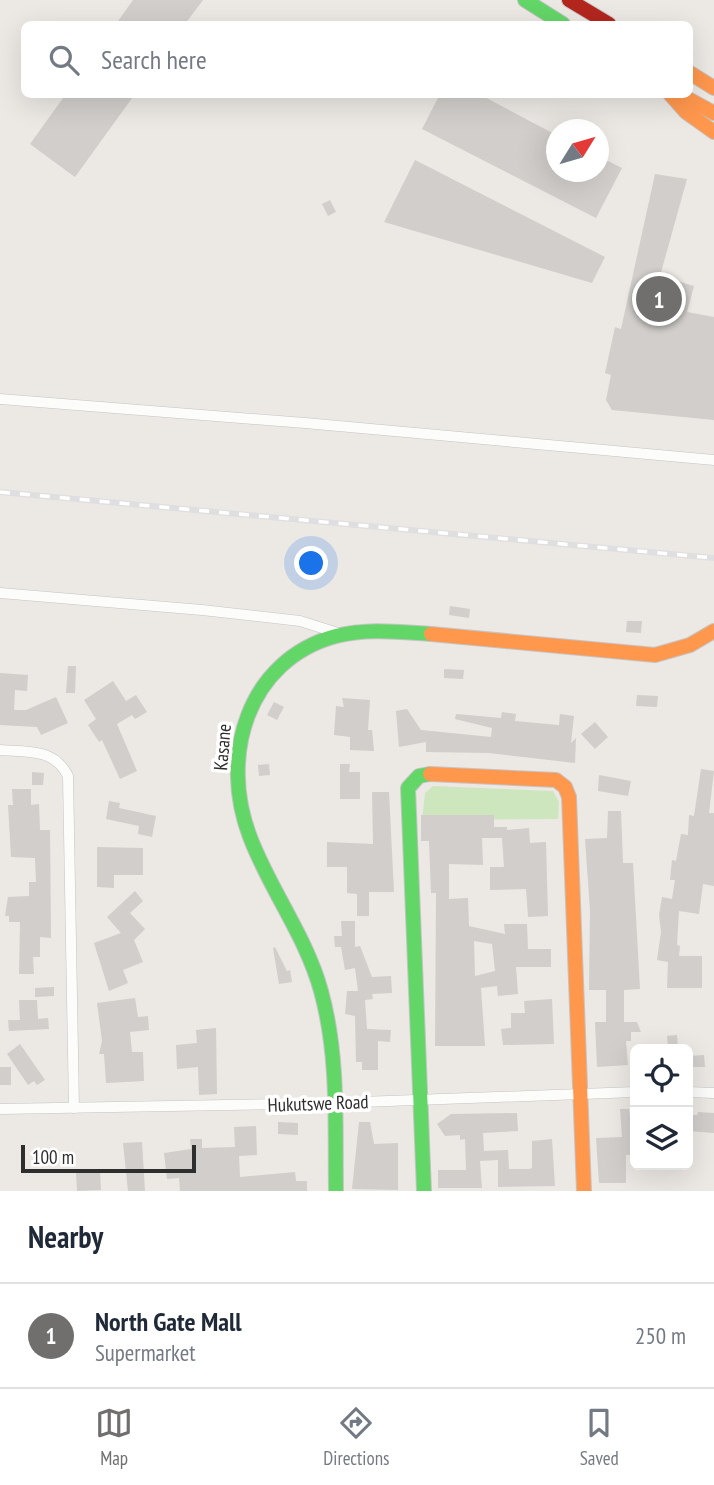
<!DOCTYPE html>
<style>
body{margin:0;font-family:"PT Sans Narrow",sans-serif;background:#f2f2f3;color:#1f2937}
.controls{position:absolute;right:21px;bottom:21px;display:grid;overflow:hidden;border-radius:10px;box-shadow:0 7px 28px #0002}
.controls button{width:63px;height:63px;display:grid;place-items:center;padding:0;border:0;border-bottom:2px solid #e0e1e3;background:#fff;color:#1f2937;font:35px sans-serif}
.compass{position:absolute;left:546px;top:119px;width:63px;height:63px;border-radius:50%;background:#fff;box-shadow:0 7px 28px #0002;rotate:53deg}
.scale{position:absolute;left:21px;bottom:18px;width:175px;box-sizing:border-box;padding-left:7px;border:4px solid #2e2e2e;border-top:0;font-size:19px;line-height:24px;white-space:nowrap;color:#2e2e2e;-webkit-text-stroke:5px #fff;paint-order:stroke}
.you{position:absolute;left:312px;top:564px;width:24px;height:24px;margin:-18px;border:5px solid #fff;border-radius:50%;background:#1a73e8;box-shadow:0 0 0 10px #1a73e833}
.badge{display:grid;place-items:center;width:46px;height:46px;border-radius:50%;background:#706f6e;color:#fff;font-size:23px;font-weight:700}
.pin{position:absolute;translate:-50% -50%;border:4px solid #fff;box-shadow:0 2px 7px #0006}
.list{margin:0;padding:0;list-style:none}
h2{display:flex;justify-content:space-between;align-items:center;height:91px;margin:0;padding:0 28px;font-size:30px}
h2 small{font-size:23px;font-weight:400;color:#747a83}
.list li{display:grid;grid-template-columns:46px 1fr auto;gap:21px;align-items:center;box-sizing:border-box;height:105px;padding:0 28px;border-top:2px solid #e0e1e3}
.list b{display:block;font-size:26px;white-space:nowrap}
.list p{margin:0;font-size:23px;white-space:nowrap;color:#747a83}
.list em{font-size:23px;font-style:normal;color:#747a83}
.icon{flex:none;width:38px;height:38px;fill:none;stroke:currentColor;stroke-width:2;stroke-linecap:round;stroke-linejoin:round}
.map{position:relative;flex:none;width:714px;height:1191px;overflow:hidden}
.search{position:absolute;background:#fff;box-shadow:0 7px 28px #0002;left:21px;right:21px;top:21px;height:77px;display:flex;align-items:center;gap:18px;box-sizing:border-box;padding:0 24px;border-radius:10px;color:#747a83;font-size:26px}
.sheet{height:196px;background:#fff}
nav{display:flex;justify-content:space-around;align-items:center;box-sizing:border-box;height:98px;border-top:2px solid #e0e1e3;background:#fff;font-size:19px;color:#747a83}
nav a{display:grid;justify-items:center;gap:4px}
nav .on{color:#706f6e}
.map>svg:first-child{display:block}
.green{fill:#cee6be}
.building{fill:#d1cecb;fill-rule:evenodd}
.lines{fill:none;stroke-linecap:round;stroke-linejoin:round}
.street-casing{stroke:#c5c4c5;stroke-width:11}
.fast-casing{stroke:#c5c4c5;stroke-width:16}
.slow-casing{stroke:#c5c4c5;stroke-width:16}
.jam-casing{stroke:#c5c4c5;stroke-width:16}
.street{stroke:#fcfcfb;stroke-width:10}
.fast{stroke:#63d668;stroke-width:14}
.slow{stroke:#ff974d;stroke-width:14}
.jam{stroke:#b3261e;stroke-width:14}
.rail-casing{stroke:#dfdfe1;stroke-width:6}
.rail{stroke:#fff;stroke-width:3.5;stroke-dasharray:10;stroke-linecap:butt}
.labels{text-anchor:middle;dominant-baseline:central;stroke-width:7;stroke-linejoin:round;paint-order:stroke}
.street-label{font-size:19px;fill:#2e2e2e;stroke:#fff}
</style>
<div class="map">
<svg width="714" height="1191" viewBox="0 0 714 1191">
<rect width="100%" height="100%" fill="#ece8e4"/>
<path class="green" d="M433 786 553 791 559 802 558 819 422 820 425 793Z"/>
<g class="building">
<path d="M133 0H203L185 24H116Z"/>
<path d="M66 94H135L75 177 30 144Z"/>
<path d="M440 94H479L556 135V172H598V156L622 168 596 218 422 129Z"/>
<path d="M415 160 605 257 592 283 384 222Z"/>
<path d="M655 174 687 179 660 276 694 286 687 312 714 317V420L612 410 606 400 611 375 605 373 615 327 621 329Z"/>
<path d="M330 200 336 212 328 216 322 204Z"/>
<path d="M450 606 470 609 469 618 449 615Z"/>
<path d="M627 621H642L641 633 626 632Z"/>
<path d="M68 666H76L75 693H66Z"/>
<path d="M444 669 464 670 463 679 444 678Z"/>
<path d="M0 673 28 675 27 691 15 690 14 710H26L56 697 68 723 41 735 37 727 0 725Z"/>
<path d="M113 681 126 701 136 695 147 712 135 719 132 715 117 724 137 771 120 779 102 740 99 742 88 725 96 719 84 700Z"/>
<path d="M637 695 658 696 657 707 636 706Z"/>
<path d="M342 698 370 700 368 730H372L374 751 350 750V737L334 735 336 706 344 707Z"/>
<path d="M274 702 284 707 277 720 267 715Z"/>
<path d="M407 709 421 730 491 737 492 728 455 719 456 714 501 718 502 712 516 714 515 721 559 725 560 714 574 716 571 743 576 738 575 763 489 753 426 752V742L399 747 396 711Z"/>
<path d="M595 722 608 737 595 749 581 734Z"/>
<path d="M269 764 270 775 259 776 258 765Z"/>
<path d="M340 764H350L349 772H360V799H340Z"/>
<path d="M701 769 714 771 709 813H714V886L703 884 699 914 679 911 677 945 680 946 679 956H702V988H667L668 962 657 960 661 932 659 915 662 897 672 899 675 880H670L672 860 676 861 681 834 688 835 689 815 694 816Z"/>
<path d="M32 772 44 773 43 785H32Z"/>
<path d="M599 775 631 781 628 796 598 791Z"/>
<path d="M12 789H31V805L39 804 40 830H50L51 938 40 937V957H33L34 974H19L20 922H9V916H5L8 897 29 896V882H36L35 858 11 857 8 805H13Z"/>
<path d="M372 792H389L394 892H369V916H357V894L347 893V867H327V842L373 844Z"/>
<path d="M109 801 120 803 119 808 156 816 152 837 138 834 139 826 106 819Z"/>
<path d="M608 811H621L623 863H633L640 989 624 990V1022H637L641 1032H631V1041H626L628 1065 597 1067 595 1022H606V990H589L590 910 585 839 607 838Z"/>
<path d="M421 815H494V827H507V830L529 828 530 843 546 842 548 916 528 917 526 889 490 890V867H504L502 838H482L483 865 449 864V899L468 898 469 926 505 934 504 924H527L528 949H551V967H516L518 994 498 996 497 986 481 988 485 1046H435L436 893H431L429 841H421ZM474 941 492 944 495 971 475 976Z"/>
<path d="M97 847 143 848V875H114V888L97 887Z"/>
<path d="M135 891 143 901 130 913 145 929 134 940 143 962 123 970 128 983 109 991 94 943 121 933 107 917Z"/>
<path d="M341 921H355V947L360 946 372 977 391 976 392 993 372 994 373 999 365 1000 367 1029 391 1030 390 1042 378 1041V1070H362V1062H356L355 1016 345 1014 347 991H358L355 968 345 970 341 947H335L334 936H342Z"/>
<path d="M275 947 287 971 290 970 292 982 279 984 273 948Z"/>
<path d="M54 987V996L35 997V988Z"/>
<path d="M135 998 138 1017 148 1016 149 1030 130 1032 132 1052H143L144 1081 106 1083 104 1054H99L102 1041 97 1003Z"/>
<path d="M552 999 554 1044 503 1045 501 1029 511 1028V1013H525L524 1001Z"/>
<path d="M19 1000H37L38 1019 48 1018 49 1029 9 1031 8 1020H20Z"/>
<path d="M216 1028 217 1094 199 1095 198 1067 177 1069 176 1045 197 1043 196 1030Z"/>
<path d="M677 1035 678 1049H668L667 1036Z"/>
<path d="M20 1044 45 1080 37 1085 34 1081 28 1085 7 1054Z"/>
<path d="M704 1055 705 1067H688V1056Z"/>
<rect x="0" y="1067" width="11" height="18"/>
<path d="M620 1109H629L635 1155H626V1183H599L596 1138 622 1137Z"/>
<path d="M698 1112 714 1113V1133L688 1131V1115H697Z"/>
<path d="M517 1113 518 1131 483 1133 484 1151 508 1150 509 1169H529L532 1168V1141L552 1139 555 1186 498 1187V1160L480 1161 482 1188H438V1170H466L465 1139 460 1140V1135L445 1136 437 1124 451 1114Z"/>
<path d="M278 1122 298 1123V1135L278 1134Z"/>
<path d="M359 1122H370L374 1144 398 1143V1190L352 1189Z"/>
<path d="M256 1126 257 1155 239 1156 240 1177 295 1172 296 1181H307V1191H180L179 1178 167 1179 164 1153 191 1149 190 1139H202V1148L235 1147 234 1127Z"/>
<path d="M142 1142 145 1191H128L123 1143Z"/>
<path d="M100 1171 101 1190 77 1191 76 1172Z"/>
</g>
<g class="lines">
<g class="street-casing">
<g id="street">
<path d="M0 399 305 423 714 460"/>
<path d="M0 593 202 610 300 621 338 633"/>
<path d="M0 750C27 752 54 748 68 776L74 1108"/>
<path d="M688 1092 714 1093"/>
<path d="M0 1109 334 1103 635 1092"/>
</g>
</g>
<g class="fast-casing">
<g id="fast">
<path d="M525 0 563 24"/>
<path d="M336 1191C335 1124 339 1056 321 991 306 936 270 890 250 837 219 757 247 660 336 636 368 628 399 632 431 634"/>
<path d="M424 1191 408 788 419 776 430 774"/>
</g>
</g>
<g class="slow-casing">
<g id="slow">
<path d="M690 73 714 88"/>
<path d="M670 94 686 112 714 132"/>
<path d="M679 94 714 113"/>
<path d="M431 634 655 655 690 645 714 631"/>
<path d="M430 774 556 780 565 787 569 797 584 1191"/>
</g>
</g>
<g class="jam-casing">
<path id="jam" d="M569 0 609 24"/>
</g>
<use href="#street" class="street"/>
<use href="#fast" class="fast"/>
<use href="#slow" class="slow"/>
<use href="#jam" class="jam"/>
<g class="rail-casing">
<path id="rail" d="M0 492 714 558"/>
</g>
<use href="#rail" class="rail"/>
</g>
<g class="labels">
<g class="street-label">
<text transform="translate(222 747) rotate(-85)">Kasane</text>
<text transform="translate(318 1103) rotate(-2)">Hukutswe Road</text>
</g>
</g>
</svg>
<div class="controls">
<button><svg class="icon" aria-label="locate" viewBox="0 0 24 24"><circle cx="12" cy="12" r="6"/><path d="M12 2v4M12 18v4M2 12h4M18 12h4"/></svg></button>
<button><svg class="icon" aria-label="layers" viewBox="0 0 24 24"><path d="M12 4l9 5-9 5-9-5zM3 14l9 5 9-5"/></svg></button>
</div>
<svg class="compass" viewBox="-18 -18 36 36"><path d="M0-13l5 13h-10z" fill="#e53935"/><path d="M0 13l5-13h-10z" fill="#747a83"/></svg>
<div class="scale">100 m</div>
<div class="you"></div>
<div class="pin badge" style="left:659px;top:299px">1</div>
<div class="search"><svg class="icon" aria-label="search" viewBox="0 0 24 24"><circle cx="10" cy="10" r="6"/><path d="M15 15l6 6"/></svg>Search here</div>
</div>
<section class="sheet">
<h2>Nearby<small></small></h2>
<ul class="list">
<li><span class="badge">1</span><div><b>North Gate Mall</b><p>Supermarket</p></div><em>250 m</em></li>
</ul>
</section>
<nav>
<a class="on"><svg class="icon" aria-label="map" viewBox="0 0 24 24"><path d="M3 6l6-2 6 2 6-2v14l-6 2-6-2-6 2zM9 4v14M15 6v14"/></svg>Map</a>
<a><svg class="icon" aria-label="directions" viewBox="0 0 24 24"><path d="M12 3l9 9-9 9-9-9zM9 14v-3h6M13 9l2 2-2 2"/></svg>Directions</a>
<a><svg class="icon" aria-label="saved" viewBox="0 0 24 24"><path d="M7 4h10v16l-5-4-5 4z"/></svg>Saved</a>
</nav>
